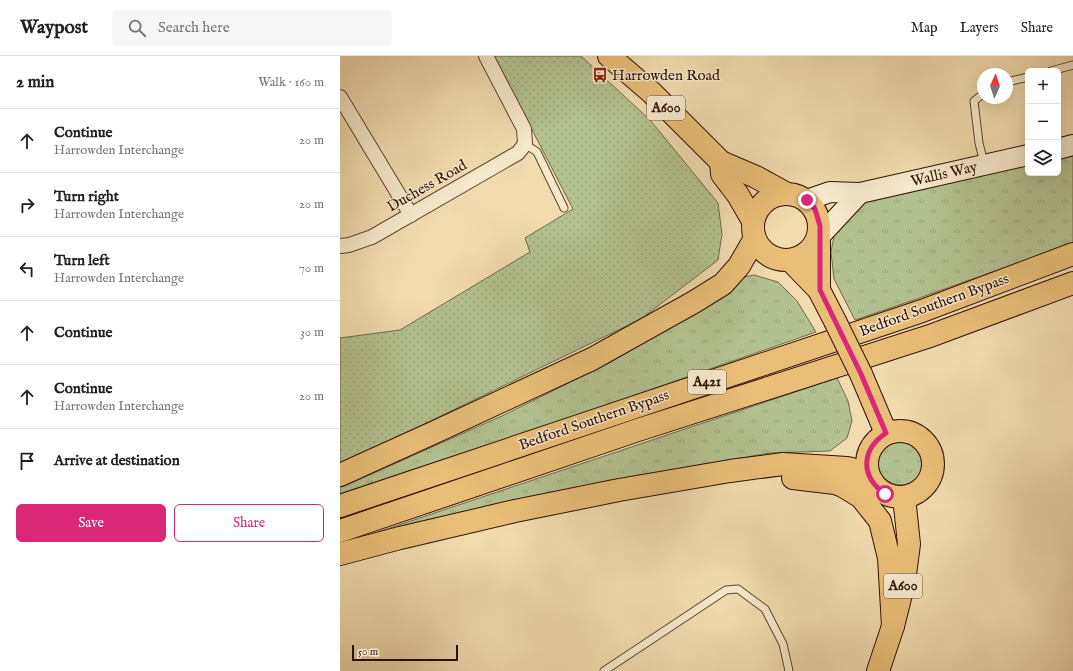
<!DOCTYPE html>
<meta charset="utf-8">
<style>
body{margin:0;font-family:"IM FELL English",serif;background:#f6f6f6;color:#202124}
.controls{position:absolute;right:12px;top:12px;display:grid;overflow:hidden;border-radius:6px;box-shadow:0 4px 16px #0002}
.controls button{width:36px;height:36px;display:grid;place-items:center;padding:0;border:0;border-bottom:1px solid #e0e0e0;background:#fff;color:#202124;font:20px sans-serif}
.compass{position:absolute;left:637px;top:12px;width:36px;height:36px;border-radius:50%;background:#fff;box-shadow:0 4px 16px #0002;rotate:3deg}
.scale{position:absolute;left:12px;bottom:10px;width:106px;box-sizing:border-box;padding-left:4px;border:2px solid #2e0f03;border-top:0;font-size:11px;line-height:14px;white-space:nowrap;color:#2e0f03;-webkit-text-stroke:3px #f6e8cb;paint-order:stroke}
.stop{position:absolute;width:12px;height:12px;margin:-9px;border:3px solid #db2777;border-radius:50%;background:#fff}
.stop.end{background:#db2777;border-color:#fff;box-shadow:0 1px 4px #0008}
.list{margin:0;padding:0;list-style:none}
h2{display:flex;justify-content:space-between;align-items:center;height:52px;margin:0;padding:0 16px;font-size:17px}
h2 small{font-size:13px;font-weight:400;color:#757577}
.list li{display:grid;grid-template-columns:26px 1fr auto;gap:12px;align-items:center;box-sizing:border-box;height:64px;padding:0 16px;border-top:1px solid #e0e0e0}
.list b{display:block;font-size:15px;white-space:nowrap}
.list p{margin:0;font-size:13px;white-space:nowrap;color:#757577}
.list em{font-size:13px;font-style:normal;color:#757577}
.actions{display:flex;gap:8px;padding:12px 16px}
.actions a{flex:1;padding:9px 0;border:1px solid #db2777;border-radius:6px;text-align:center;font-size:14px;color:#db2777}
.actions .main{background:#db2777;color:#fff}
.icon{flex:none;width:22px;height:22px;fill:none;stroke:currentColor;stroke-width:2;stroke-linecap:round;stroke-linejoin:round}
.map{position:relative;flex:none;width:733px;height:615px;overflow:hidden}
header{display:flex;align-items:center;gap:24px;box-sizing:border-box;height:56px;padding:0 20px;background:#fff;border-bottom:1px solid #e0e0e0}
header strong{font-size:19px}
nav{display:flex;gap:22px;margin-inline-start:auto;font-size:14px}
.search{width:280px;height:36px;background:#f6f6f6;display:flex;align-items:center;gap:10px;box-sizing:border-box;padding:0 14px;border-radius:6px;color:#757577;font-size:15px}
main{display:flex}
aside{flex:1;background:#fff}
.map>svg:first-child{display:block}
.grass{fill:url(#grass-tufts);stroke:#70684a}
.park{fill:url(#park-dots);stroke:#70684a}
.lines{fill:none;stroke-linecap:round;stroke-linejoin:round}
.lane-casing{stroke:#5f422e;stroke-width:9}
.street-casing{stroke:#5f422e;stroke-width:16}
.secondary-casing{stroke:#2e0f03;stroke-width:22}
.primary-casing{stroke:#2e0f03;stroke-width:24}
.highway-casing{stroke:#2e0f03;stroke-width:24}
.lane{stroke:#f6e8cb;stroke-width:7}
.street{stroke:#f6e8cb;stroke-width:14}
.secondary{stroke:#f6e8cb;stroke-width:20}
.primary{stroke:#e8be78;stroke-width:22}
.highway{stroke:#e8be78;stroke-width:22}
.primary-bridge-casing{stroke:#2e0f03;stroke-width:24;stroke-linecap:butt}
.primary-bridge{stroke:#e8be78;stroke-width:22}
.route{stroke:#db2777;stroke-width:5}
.labels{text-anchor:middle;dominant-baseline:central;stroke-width:3;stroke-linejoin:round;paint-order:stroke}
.shield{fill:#f6e8cb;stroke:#6a503f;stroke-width:1}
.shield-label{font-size:14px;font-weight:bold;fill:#2e0f03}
.poi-label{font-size:15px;fill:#2e0f03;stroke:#f6e8cb;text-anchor:start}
.street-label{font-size:15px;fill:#2e0f03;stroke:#f6e8cb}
</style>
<header>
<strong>Waypost</strong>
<div class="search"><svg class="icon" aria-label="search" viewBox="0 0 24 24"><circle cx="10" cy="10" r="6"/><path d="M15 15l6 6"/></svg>Search here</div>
<nav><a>Map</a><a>Layers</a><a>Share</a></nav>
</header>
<main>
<aside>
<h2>2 min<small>Walk · 160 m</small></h2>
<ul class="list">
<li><svg class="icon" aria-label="ahead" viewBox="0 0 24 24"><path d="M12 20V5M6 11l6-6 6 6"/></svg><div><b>Continue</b><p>Harrowden Interchange</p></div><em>20 m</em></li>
<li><svg class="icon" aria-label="right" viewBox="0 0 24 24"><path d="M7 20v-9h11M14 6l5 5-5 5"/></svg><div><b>Turn right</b><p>Harrowden Interchange</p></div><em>20 m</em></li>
<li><svg class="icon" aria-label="left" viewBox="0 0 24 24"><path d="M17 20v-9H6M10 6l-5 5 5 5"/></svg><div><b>Turn left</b><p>Harrowden Interchange</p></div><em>70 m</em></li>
<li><svg class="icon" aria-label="ahead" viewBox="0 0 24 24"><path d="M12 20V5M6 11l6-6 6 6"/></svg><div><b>Continue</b></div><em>30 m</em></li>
<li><svg class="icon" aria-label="ahead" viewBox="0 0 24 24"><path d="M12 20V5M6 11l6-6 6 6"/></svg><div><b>Continue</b><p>Harrowden Interchange</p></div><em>20 m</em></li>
<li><svg class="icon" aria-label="arrive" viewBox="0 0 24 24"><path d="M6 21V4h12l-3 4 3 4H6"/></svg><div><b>Arrive at destination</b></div></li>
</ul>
<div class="actions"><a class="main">Save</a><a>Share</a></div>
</aside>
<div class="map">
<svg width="733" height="615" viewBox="0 0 733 615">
<defs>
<pattern id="grass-tufts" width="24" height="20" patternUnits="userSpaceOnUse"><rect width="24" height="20" fill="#b3c190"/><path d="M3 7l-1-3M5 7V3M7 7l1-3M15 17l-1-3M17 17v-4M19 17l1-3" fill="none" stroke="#9aa57b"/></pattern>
<pattern id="park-dots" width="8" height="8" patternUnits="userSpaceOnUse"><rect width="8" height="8" fill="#b3c190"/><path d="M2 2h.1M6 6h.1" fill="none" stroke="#9aa57b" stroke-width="1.8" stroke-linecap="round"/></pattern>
</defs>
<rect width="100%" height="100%" fill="#f1dbaf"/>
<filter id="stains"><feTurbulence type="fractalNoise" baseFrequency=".005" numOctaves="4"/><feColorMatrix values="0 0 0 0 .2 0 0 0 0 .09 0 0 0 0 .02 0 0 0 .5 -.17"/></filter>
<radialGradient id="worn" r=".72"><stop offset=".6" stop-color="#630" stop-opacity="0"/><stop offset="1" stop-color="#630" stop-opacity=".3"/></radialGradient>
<g class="grass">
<path d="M733 99V187L571 245 515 264 494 223 491 196 496 169 523 147 688 109V117H718V102Z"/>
<path d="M414 219 438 226 457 245 476 276 0 442V432L164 359 269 307 381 243 399 222Z"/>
<path d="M497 322 508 345 512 365 507 382 490 395 430 397 291 421 27 486 26 480Z"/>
<circle cx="561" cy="406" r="23"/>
</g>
<path class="park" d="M154 0H241L310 64 378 147 382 178 378 204 301 263 0 409V282L60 274 190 196 185 182 233 153Z"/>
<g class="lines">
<g class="lane-casing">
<g id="lane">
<path d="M711 15 733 9"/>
<path d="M667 26 688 21"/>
<path d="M643 38 634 45 639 87 644 107"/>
<path d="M185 88 197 96 224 152"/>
<path d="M264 615 386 534 398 533 425 553 443 588 449 615"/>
</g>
</g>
<g class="street-casing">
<g id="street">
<path d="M0 41 71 159"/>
<path d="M0 190 9 189 32 181 178 97 185 88 184 73 146 0"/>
</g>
</g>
<g class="secondary-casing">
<g id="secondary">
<path d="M718 93 733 89"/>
<path d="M467 144 490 136 520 137 688 99"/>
<path d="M479 181 520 137"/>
</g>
</g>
<g class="primary-casing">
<g id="primary">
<path d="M269 0 311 36 381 106 416 121 445 137"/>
<path d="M381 106 382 118 398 139 413 165"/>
<circle cx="446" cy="171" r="33"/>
<path d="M479 181V234"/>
<path d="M450 204 479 234 495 265"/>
<path d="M521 318 546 377"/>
<circle cx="560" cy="408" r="33"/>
<path d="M538 615 553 570 564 526 569 488 564 441"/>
</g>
</g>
<g class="highway-casing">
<g id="highway">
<path d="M0 419 95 376 252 303 354 246 383 228 399 210 414 184"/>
<path d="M453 422 495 427 503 430 521 441 540 465 549 502 553 570"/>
<path d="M0 450 582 255 733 198"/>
<path d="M0 475 298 374 590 280 733 227"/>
<path d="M0 498 60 482 175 455 279 434 390 415 443 408 507 412 515 414 532 425"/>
</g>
</g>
<use href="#lane" class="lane"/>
<use href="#street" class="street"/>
<use href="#secondary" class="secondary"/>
<use href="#primary" class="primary"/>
<use href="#highway" class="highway"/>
<g class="primary-bridge-casing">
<path id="primary-bridge" d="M495 265 521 318"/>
</g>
<use href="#primary-bridge" class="primary-bridge"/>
</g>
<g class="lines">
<path class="route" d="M467 144 475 153 480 170V234L521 318 546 377C521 394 520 420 545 438"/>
</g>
<defs>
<g id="bus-bare" transform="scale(1.2)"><path d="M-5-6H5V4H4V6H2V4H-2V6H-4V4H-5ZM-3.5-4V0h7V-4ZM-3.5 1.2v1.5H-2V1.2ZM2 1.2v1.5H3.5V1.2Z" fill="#8f2418" stroke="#f6e8cb" stroke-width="2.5" paint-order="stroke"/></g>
</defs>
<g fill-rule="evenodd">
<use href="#bus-bare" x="260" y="19"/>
</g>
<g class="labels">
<g class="shield">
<rect x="307" y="40" width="38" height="24" rx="3"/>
<rect x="348" y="314" width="38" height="24" rx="3"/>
<rect x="544" y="518" width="38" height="24" rx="3"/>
</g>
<g class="shield-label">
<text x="326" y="52">A600</text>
<text x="367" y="326">A421</text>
<text x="563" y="530">A600</text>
</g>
<g class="poi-label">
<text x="272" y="19">Harrowden Road</text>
</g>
<g class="street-label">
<text transform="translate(604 118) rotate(-13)">Wallis Way</text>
<text transform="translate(87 130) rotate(-30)">Duchess Road</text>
<text transform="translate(594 249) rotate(-20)">Bedford Southern Bypass</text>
<text transform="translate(254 364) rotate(-19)">Bedford Southern Bypass</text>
</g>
</g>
<rect width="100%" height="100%" filter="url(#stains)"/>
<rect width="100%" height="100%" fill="url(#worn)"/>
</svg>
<div class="controls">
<button>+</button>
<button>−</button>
<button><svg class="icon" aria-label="layers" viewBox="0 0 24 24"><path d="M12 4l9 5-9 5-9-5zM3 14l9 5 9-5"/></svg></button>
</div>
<svg class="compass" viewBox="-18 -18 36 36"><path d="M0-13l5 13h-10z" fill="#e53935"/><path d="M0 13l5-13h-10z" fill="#757577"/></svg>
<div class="scale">50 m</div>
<div class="stop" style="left:545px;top:438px"></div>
<div class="stop end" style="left:467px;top:144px"></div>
</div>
</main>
